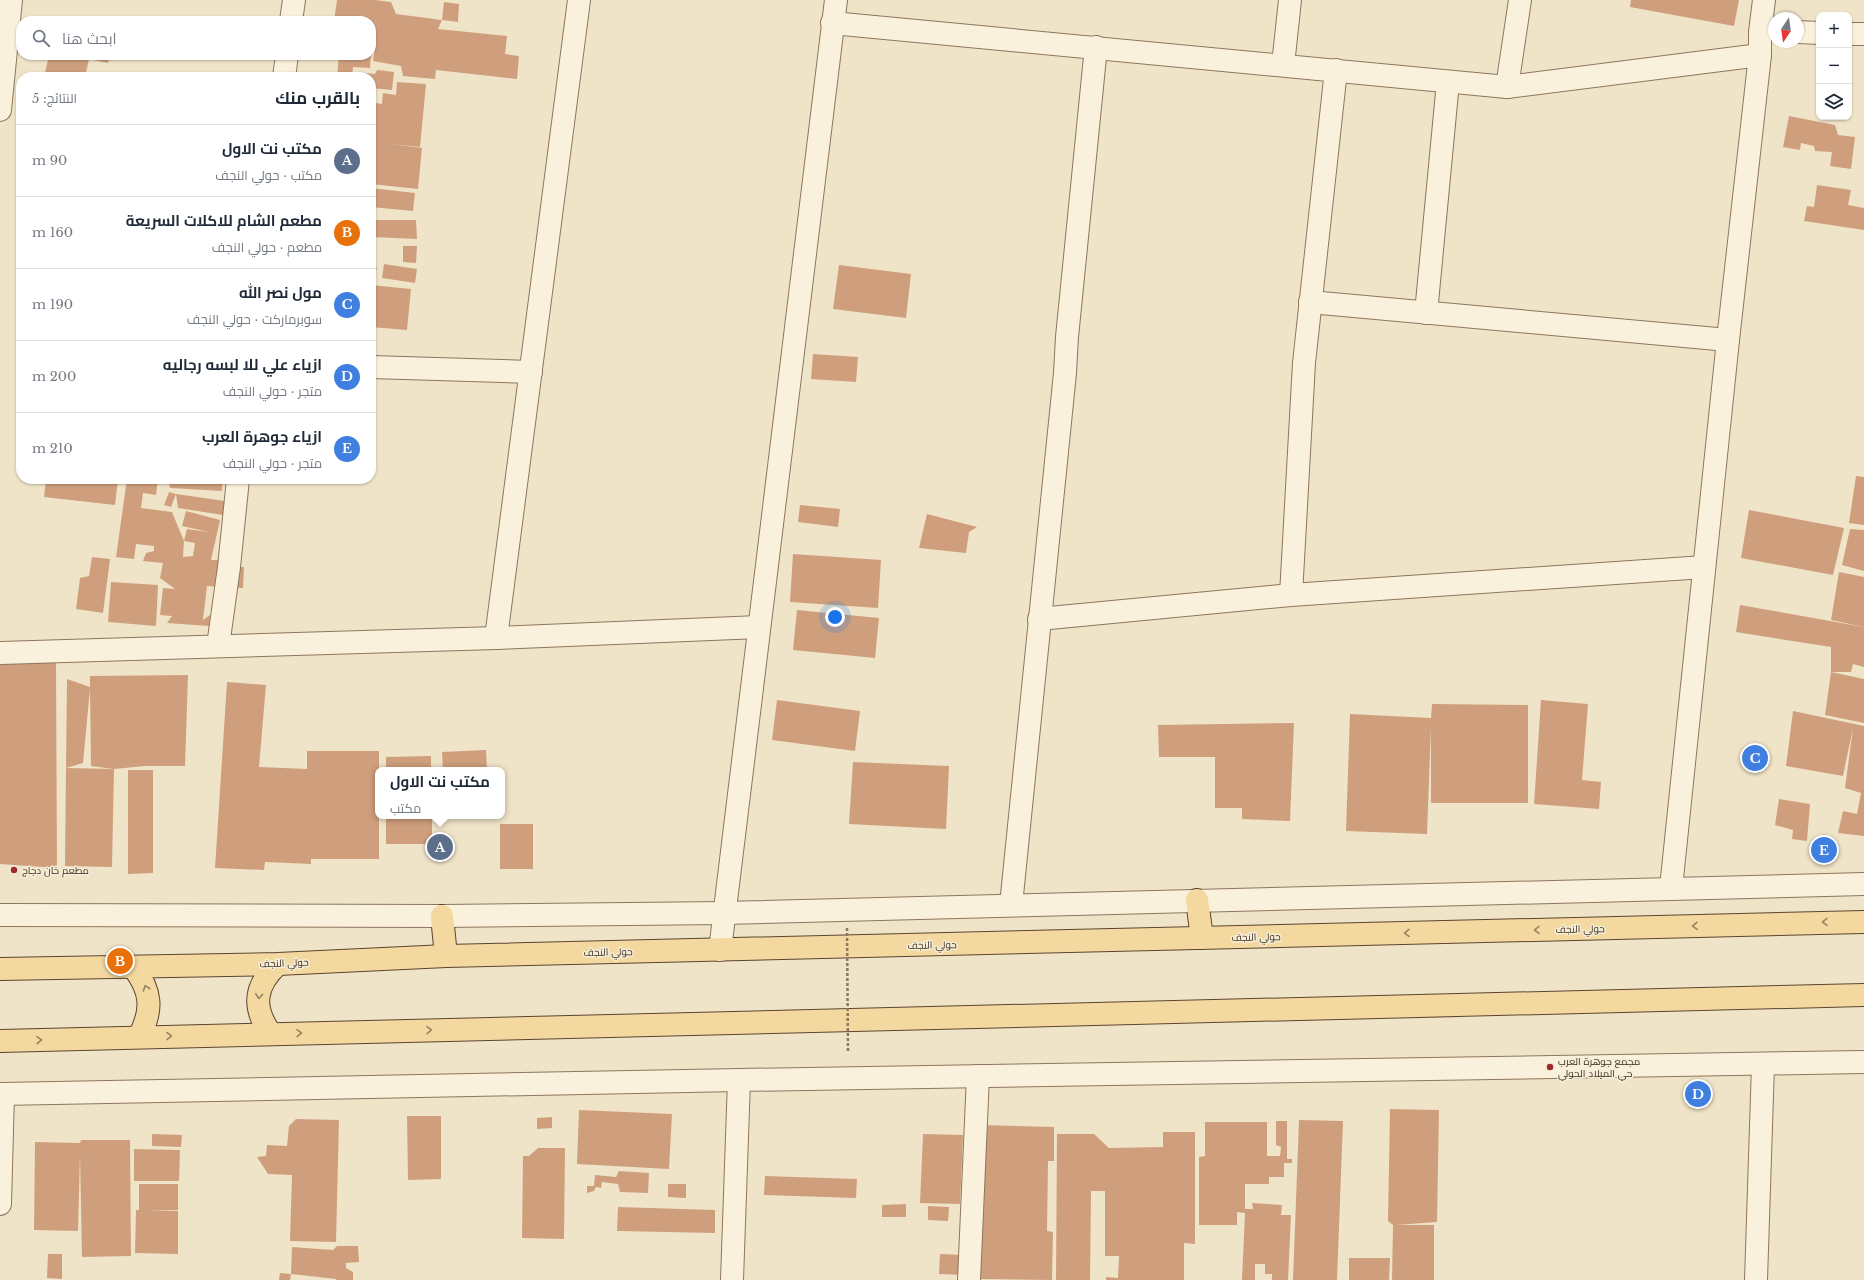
<!DOCTYPE html>
<html lang="ar">
<meta charset="utf-8">
<style>
body{margin:0;font-family:"Libre Baskerville",Cairo,serif;background:#f6f6f7;color:#1f2937;direction:rtl}
.controls{position:absolute;right:12px;top:12px;display:grid;overflow:hidden;border-radius:8px;box-shadow:0 1px 3px #0004}
.controls button{width:36px;height:36px;display:grid;place-items:center;padding:0;border:0;border-bottom:1px solid #e0e1e3;background:#fff;color:#1f2937;font:20px sans-serif}
.compass{position:absolute;left:1768px;top:12px;width:36px;height:36px;border-radius:50%;background:#fff;box-shadow:0 1px 3px #0004;rotate:193deg}
.you{position:absolute;left:835px;top:617px;width:14px;height:14px;margin:-10px;border:3px solid #fff;border-radius:50%;background:#1a73e8;box-shadow:0 0 0 6px #1a73e833}
.badge{display:grid;place-items:center;width:26px;height:26px;border-radius:50%;background:#b45309;color:#fff;font-size:13px;font-weight:700}
.pin{position:absolute;translate:-50% -50%;border:2px solid #fff;box-shadow:0 1px 4px #0006}
.popup{position:absolute;left:375px;top:767px;width:130px;height:52px;box-sizing:border-box;display:grid;place-content:center;border-radius:8px;background:#fff;filter:drop-shadow(0 1px 3px #0005);font-size:13px;white-space:nowrap;color:#747a83}
.popup b{font-size:15px;color:#1f2937}
.popup::after{content:'';position:absolute;left:50%;top:100%;margin-left:-8px;border:8px solid transparent;border-top-color:#fff}
.list{margin:0;padding:0;list-style:none}
h2{display:flex;justify-content:space-between;align-items:center;height:52px;margin:0;padding:0 16px;font-size:17px}
h2 small{font-size:13px;font-weight:400;color:#747a83}
.list li{display:grid;grid-template-columns:26px 1fr auto;gap:12px;align-items:center;box-sizing:border-box;height:72px;padding:0 16px;border-top:1px solid #e0e1e3}
.list b{display:block;font-size:15px;white-space:nowrap}
.list p{margin:0;font-size:13px;white-space:nowrap;color:#747a83}
.list em{font-size:13px;font-style:normal;color:#747a83}
.icon{flex:none;width:22px;height:22px;fill:none;stroke:currentColor;stroke-width:2;stroke-linecap:round;stroke-linejoin:round}
.map{position:relative;flex:none;width:1864px;height:1280px;overflow:hidden;direction:ltr}
.search{position:absolute;background:#fff;box-shadow:0 1px 3px #0004;left:16px;top:16px;width:360px;height:44px;display:flex;align-items:center;gap:10px;box-sizing:border-box;padding:0 14px;border-radius:16px;color:#747a83;font-size:15px}
.panel{position:absolute;background:#fff;box-shadow:0 1px 3px #0004;left:16px;top:72px;width:360px;height:412px;border-radius:16px;direction:rtl}
.map>svg:first-child{display:block}
.building{fill:#cf9f7d}
.lines{fill:none;stroke-linecap:round;stroke-linejoin:round}
.street-casing{stroke:#8d765c;stroke-width:24}
.primary-casing{stroke:#5b4430;stroke-width:24}
.street{stroke:#faf1dc;stroke-width:22}
.primary{stroke:#f3d9a0;stroke-width:22}
.path-bridge{stroke:#8d765c;stroke-width:2.5;stroke-dasharray:3 2;stroke-linecap:butt}
.oneway{stroke:#988460}
.poi-dot{fill:#9e2a2b;stroke:#f7eed8;stroke-width:1.5}
.labels{text-anchor:middle;dominant-baseline:central;stroke-width:3;stroke-linejoin:round;paint-order:stroke}
.poi-label{font-size:10px;fill:#3d2e20;stroke:#f7eed8;text-anchor:start}
.street-label{font-size:10px;fill:#3d2e20;stroke:#f7eed8}
</style>
<div class="map">
<svg width="1864" height="1280" viewBox="0 0 1864 1280">
<rect width="100%" height="100%" fill="#f0e4c8"/>
<g class="building">
<path d="M337 0H375L391 2 396 14 442 20 438 29 507 36 505 54 519 56 517 79 436 70 435 79 403 76 401 66 373 61 376 43 371 42V21H334Z"/>
<path d="M1631 0H1739L1734 26 1630 7Z"/>
<path d="M444 2 459 4 458 22 442 20Z"/>
<path d="M49 55H110L108 63 89 59 85 77H44Z"/>
<path d="M339 55H371L370 68 353 67 352 77H337Z"/>
<path d="M377 70 394 72 392 90 371 88V77H358V72L375 74Z"/>
<path d="M397 82 426 84 420 147 391 144 422 148 418 189 371 184V117H375L376 103 382 104 383 93 396 95Z"/>
<path d="M1789 116 1835 125 1838 135 1855 137 1851 169 1830 166 1832 152 1815 151 1814 146 1801 143 1800 150 1783 147Z"/>
<path d="M1817 185 1851 190 1848 205 1864 208V230L1804 221 1807 206 1814 207Z"/>
<path d="M371 188 415 193 413 211 371 207Z"/>
<path d="M371 220H416L417 239 371 237Z"/>
<path d="M403 246H417L416 263 403 262Z"/>
<path d="M384 264 417 269 415 283 382 278Z"/>
<path d="M839 265 911 274 906 318 833 309Z"/>
<path d="M372 266 377 268 374 276 371 275Z"/>
<path d="M371 285 411 289 407 330 371 327Z"/>
<path d="M813 354 858 357 856 382 811 379Z"/>
<path d="M1856 476 1864 477V525L1849 523Z"/>
<path d="M46 479H118L115 505 44 497Z"/>
<path d="M127 479H158L156 495 143 493 141 508 172 512 184 541 183 557 193 556 195 543 184 541 187 529 209 532 182 526 186 511 220 520 211 560H222L219 587 207 586 203 620 210 615 209 626 167 623 172 616 160 615 163 588 175 589 160 578 163 563 143 561 146 553 154 551V546L136 544 134 559 116 557Z"/>
<path d="M168 479 176 481V479H223L222 491 170 488Z"/>
<path d="M169 492 176 494 171 507 164 505Z"/>
<path d="M176 494 225 501 223 515 178 508Z"/>
<path d="M800 505 840 509 838 527 798 522Z"/>
<path d="M1749 510 1844 528 1833 575 1741 558Z"/>
<path d="M927 514 977 527 969 532 966 553 919 548Z"/>
<path d="M1850 529 1864 530V571L1842 565Z"/>
<path d="M793 554 881 560 878 608 790 602Z"/>
<path d="M92 557 110 559 103 613 76 609 80 578 89 576Z"/>
<path d="M229 567H244L243 588 229 587Z"/>
<path d="M1839 572 1864 577V627L1831 620Z"/>
<path d="M111 582 158 585 156 626 108 622Z"/>
<path d="M1740 605 1864 627V667L1853 664 1851 672H1831L1864 679V723L1825 715 1831 672V647L1736 632Z"/>
<path d="M797 610 879 618 875 658 793 650Z"/>
<path d="M0 663H56L57 868 0 864Z"/>
<path d="M188 675 185 766H145L114 769 91 766 90 689 83 763 66 768 67 679 90 687V676Z"/>
<path d="M227 682 266 685 259 767 307 769V751H379V859H311V864L265 862 264 870 215 868Z"/>
<path d="M777 700 860 711 855 751 772 740Z"/>
<path d="M1541 700 1588 704 1582 780 1601 782 1599 809 1534 804Z"/>
<path d="M1432 704 1528 705V803H1431V727L1427 834 1346 831 1350 714 1431 718Z"/>
<path d="M1793 711 1864 726V836L1838 833 1843 811 1857 814 1861 793 1845 788 1853 728 1843 776 1786 766Z"/>
<path d="M1294 723 1290 821 1242 819V808H1215V757H1159L1158 725Z"/>
<path d="M486 750 487 770H443L442 752Z"/>
<path d="M431 756V770H386V757Z"/>
<path d="M853 762 949 766 946 829 849 824Z"/>
<path d="M66 768 114 769 112 867 65 866Z"/>
<path d="M128 770H153V873L128 874Z"/>
<path d="M1779 799 1810 804 1807 841 1792 839 1793 830 1775 825Z"/>
<rect x="386" y="816" width="46" height="28"/>
<rect x="500" y="824" width="33" height="45"/>
<path d="M1390 1109 1439 1110 1437 1222 1396 1225H1434V1280H1392L1393 1225 1388 1221Z"/>
<path d="M579 1110 672 1114 669 1169 577 1164Z"/>
<path d="M407 1116H441V1179L408 1180Z"/>
<path d="M552 1117V1128L537 1129V1118Z"/>
<path d="M296 1119 339 1120 336 1242 290 1241 292 1175 268 1174 257 1157 266 1156 267 1145 287 1146 289 1126Z"/>
<path d="M1299 1120 1343 1121 1337 1280H1293Z"/>
<path d="M1276 1121H1287V1159H1292V1163H1284V1177H1269V1184H1245V1209H1253L1252 1203 1282 1205 1281 1215H1291L1288 1280H1272V1274H1265V1264H1255V1280H1242L1245 1213 1237 1212V1225H1199V1157L1205 1156V1122H1267V1156H1280L1281 1147 1276 1145Z"/>
<path d="M983 1125 1054 1127V1161H1048L1047 1231 1053 1232 1052 1280 977 1279Z"/>
<path d="M1163 1132H1195V1244L1184 1243V1280H1106V1277L1118 1278 1119 1256H1105V1191H1091L1090 1280H1056L1057 1134H1094L1109 1148 1163 1147Z"/>
<path d="M152 1134 182 1135 181 1147 152 1146Z"/>
<path d="M923 1134 963 1135 960 1204 920 1203Z"/>
<path d="M81 1140H130L131 1256 82 1257 80 1155 78 1231 34 1230 35 1142 80 1143Z"/>
<path d="M538 1148H565L564 1239 522 1238 523 1156H529Z"/>
<path d="M134 1149 180 1150 179 1181H134Z"/>
<path d="M619 1171 649 1173 648 1193 620 1192 618 1184 602 1182 601 1188 596 1187 594 1191 587 1193V1186H594L595 1175 616 1177Z"/>
<path d="M765 1176 857 1179 856 1198 764 1195Z"/>
<path d="M139 1184H178V1210H147L178 1211V1254L135 1253 136 1210H139Z"/>
<path d="M668 1184H686V1198L668 1197Z"/>
<path d="M906 1204V1217H882V1205Z"/>
<path d="M928 1206 949 1207 948 1221 928 1220Z"/>
<path d="M618 1207 715 1210V1233L617 1231Z"/>
<path d="M337 1246H358L359 1262 346 1263V1268L353 1272V1280H336V1279L291 1274 290 1280H279L280 1273 291 1274 292 1247 333 1250Z"/>
<path d="M48 1254H62V1279L47 1278Z"/>
<path d="M940 1254 965 1255 964 1275 939 1274Z"/>
<path d="M1349 1258H1390L1389 1280H1349Z"/>
</g>
<g class="lines">
<g class="street-casing">
<g id="street">
<path d="M291 21 294 0"/>
<path d="M832 23 1507 87 1760 55"/>
<path d="M1798 32 1819 33"/>
<path d="M1849 34H1864"/>
<path d="M1283 65 1290 0"/>
<path d="M284 77 287 55"/>
<path d="M1507 87 1520 0"/>
<path d="M0 110 11 0"/>
<path d="M1310 302 1728 340"/>
<path d="M1426 313 1448 82"/>
<path d="M371 367 531 372"/>
<path d="M1291 595 1304 363 1336 70"/>
<path d="M1039 619 1291 595 1704 567"/>
<path d="M496 638 579 0"/>
<path d="M218 646 229 567 238 479"/>
<path d="M0 653 496 638 759 627"/>
<path d="M1671 888 1728 340 1760 55V32L1764 0"/>
<path d="M1011 905 1065 373 1067 337 1096 47"/>
<path d="M0 915 442 916 724 913 1864 884"/>
<path d="M720 950 836 0"/>
<path d="M0 1094 739 1080 1864 1062"/>
<path d="M0 1204 3 1094"/>
<path d="M732 1280 739 1080"/>
<path d="M969 1280 978 1076"/>
<path d="M1756 1280 1763 1065"/>
</g>
</g>
<g class="primary-casing">
<g id="primary">
<path d="M1197 900 1202 938"/>
<path d="M442 916 446 956"/>
<path d="M133 967C152 991 153 1010 139 1037"/>
<path d="M0 969 278 964 446 956 1864 922"/>
<path d="M271 1034C252 1008 254 986 278 964"/>
<path d="M0 1041 1864 995"/>
</g>
</g>
<use href="#street" class="street"/>
<use href="#primary" class="primary"/>
<path class="path-bridge" d="M847 928 848 1053"/>
</g>
<defs><path id="oneway-chevron" d="M-2-3.5L2.5 0L-2 3.5" fill="none" stroke-width="1.6" stroke-linecap="round" stroke-linejoin="round"/></defs>
<g class="oneway">
<use href="#oneway-chevron" transform="translate(1825 922) rotate(179)"/>
<use href="#oneway-chevron" transform="translate(1695 926) rotate(179)"/>
<use href="#oneway-chevron" transform="translate(1537 930) rotate(179)"/>
<use href="#oneway-chevron" transform="translate(1407 933) rotate(179)"/>
<use href="#oneway-chevron" transform="translate(146 988) rotate(-109)"/>
<use href="#oneway-chevron" transform="translate(259 996) rotate(96)"/>
<use href="#oneway-chevron" transform="translate(429 1030) rotate(-1)"/>
<use href="#oneway-chevron" transform="translate(299 1033) rotate(-1)"/>
<use href="#oneway-chevron" transform="translate(169 1036) rotate(-1)"/>
<use href="#oneway-chevron" transform="translate(39 1040) rotate(-1)"/>
</g>
<g class="poi-dot">
<circle cx="14" cy="870" r="4"/>
<circle cx="1550" cy="1067" r="4"/>
</g>
<g class="labels">
<g class="poi-label">
<text x="22" y="870">مطعم خان دجاج</text>
<text x="1558" y="1061">مجمع جوهرة العرب<tspan x="1558" dy="12">حي الميلاد الحولي</tspan></text>
</g>
<g class="street-label">
<text transform="translate(1580 929) rotate(-1)">حولي النجف</text>
<text transform="translate(1256 937) rotate(-1)">حولي النجف</text>
<text transform="translate(932 945) rotate(-1)">حولي النجف</text>
<text transform="translate(608 952) rotate(-1)">حولي النجف</text>
<text transform="translate(284 963) rotate(-2)">حولي النجف</text>
</g>
</g>
</svg>
<div class="controls">
<button>+</button>
<button>−</button>
<button><svg class="icon" aria-label="layers" viewBox="0 0 24 24"><path d="M12 4l9 5-9 5-9-5zM3 14l9 5 9-5"/></svg></button>
</div>
<svg class="compass" viewBox="-18 -18 36 36"><path d="M0-13l5 13h-10z" fill="#e53935"/><path d="M0 13l5-13h-10z" fill="#747a83"/></svg>
<div class="you"></div>
<div class="pin badge" style="left:440px;top:847px;background:#5c6f8a">A</div>
<div class="popup"><b>مكتب نت الاول</b>مكتب</div>
<div class="pin badge" style="left:120px;top:961px;background:#e8710a">B</div>
<div class="pin badge" style="left:1755px;top:758px;background:#3f7fe0">C</div>
<div class="pin badge" style="left:1698px;top:1094px;background:#3f7fe0">D</div>
<div class="pin badge" style="left:1824px;top:850px;background:#3f7fe0">E</div>
<div class="search"><svg class="icon" aria-label="search" viewBox="0 0 24 24"><circle cx="10" cy="10" r="6"/><path d="M15 15l6 6"/></svg>ابحث هنا</div>
<section class="panel">
<h2>بالقرب منك<small>النتائج: 5</small></h2>
<ul class="list">
<li><span class="badge" style="background:#5c6f8a">A</span><div><b>مكتب نت الاول</b><p>مكتب · حولي النجف</p></div><em>90 m</em></li>
<li><span class="badge" style="background:#e8710a">B</span><div><b>مطعم الشام للاكلات السريعة</b><p>مطعم · حولي النجف</p></div><em>160 m</em></li>
<li><span class="badge" style="background:#3f7fe0">C</span><div><b>مول نصر الله</b><p>سوبرماركت · حولي النجف</p></div><em>190 m</em></li>
<li><span class="badge" style="background:#3f7fe0">D</span><div><b>ازياء علي للا لبسه رجاليه</b><p>متجر · حولي النجف</p></div><em>200 m</em></li>
<li><span class="badge" style="background:#3f7fe0">E</span><div><b>ازياء جوهرة العرب</b><p>متجر · حولي النجف</p></div><em>210 m</em></li>
</ul>
</section>
</div>
